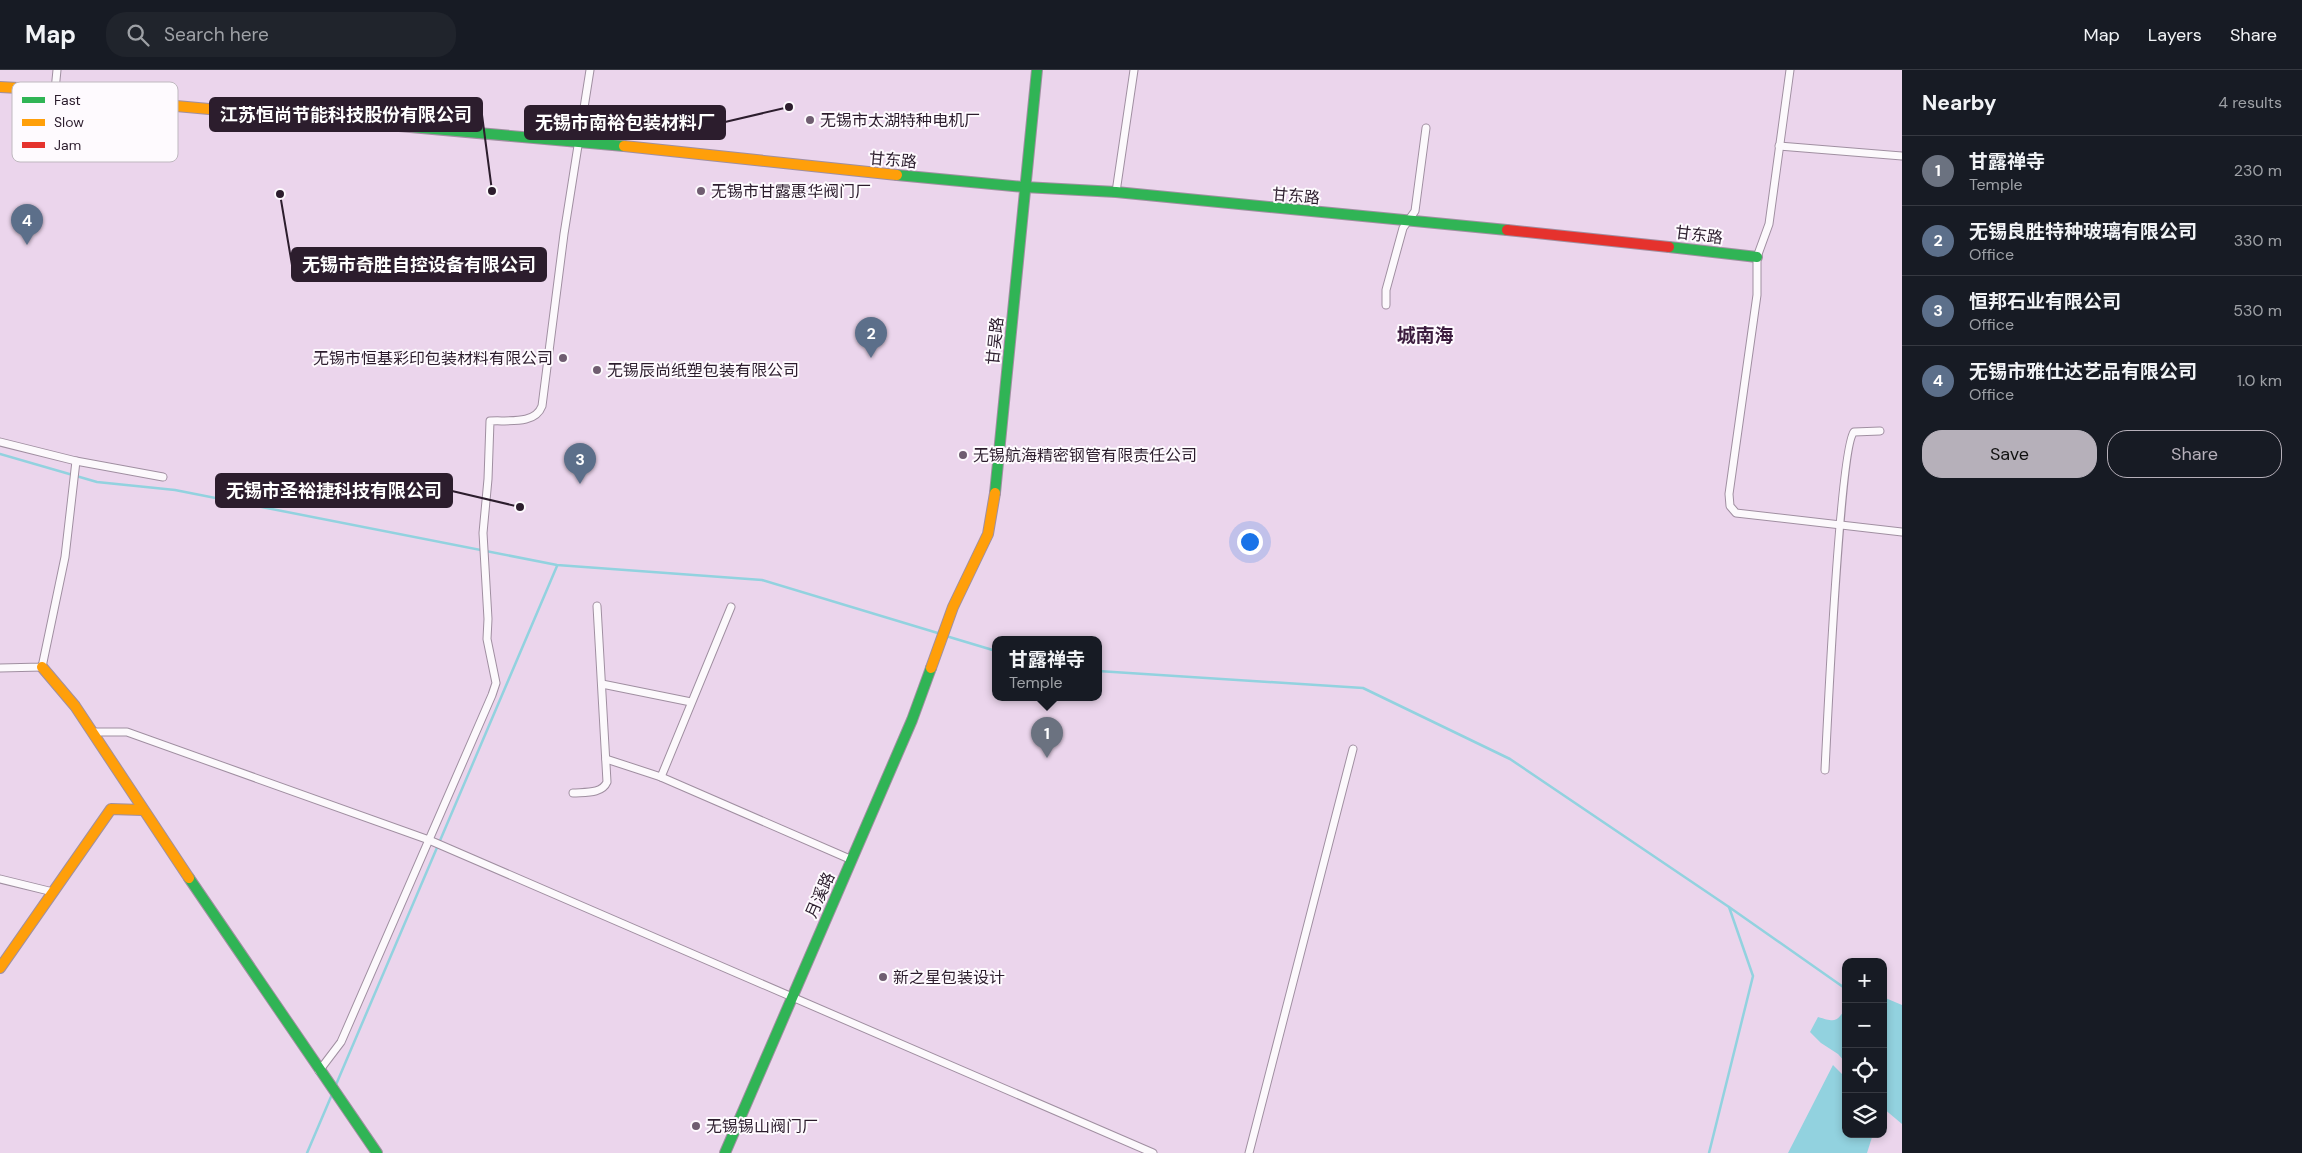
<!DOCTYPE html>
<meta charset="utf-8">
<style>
body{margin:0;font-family:"DM Sans","Noto Sans SC",sans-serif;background:#20242c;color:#f1f3f6}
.controls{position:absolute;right:15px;bottom:15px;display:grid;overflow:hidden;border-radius:10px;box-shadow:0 2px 8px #0003}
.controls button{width:45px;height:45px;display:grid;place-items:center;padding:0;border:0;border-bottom:1px solid #363941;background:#171b24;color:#f1f3f6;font:25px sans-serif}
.you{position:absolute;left:1249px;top:471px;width:18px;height:18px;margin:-12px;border:4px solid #fff;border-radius:50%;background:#1a73e8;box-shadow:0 0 0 8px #1a73e833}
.badge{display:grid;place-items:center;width:32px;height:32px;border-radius:50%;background:#b6b0ba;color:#fff;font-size:16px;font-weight:700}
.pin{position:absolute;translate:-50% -41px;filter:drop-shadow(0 1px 2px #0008)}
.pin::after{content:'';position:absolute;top:26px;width:18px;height:15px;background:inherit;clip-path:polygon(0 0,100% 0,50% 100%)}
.popup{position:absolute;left:992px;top:566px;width:110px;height:65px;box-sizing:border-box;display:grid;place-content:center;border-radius:10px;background:#171b24;filter:drop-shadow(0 1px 4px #0005);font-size:16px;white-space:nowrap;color:#9ea1a6}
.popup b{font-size:19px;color:#f1f3f6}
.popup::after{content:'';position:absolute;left:50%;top:100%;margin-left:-10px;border:10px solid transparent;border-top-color:#171b24}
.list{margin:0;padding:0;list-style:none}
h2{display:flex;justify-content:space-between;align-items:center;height:65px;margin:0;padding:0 20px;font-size:21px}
h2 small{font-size:16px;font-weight:400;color:#9ea1a6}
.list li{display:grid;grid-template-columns:32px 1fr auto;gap:15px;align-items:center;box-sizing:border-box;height:70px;padding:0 20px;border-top:1px solid #363941}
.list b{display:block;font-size:19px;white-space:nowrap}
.list p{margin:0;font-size:16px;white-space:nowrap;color:#9ea1a6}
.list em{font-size:16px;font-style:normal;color:#9ea1a6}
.actions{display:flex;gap:10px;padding:15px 20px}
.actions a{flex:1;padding:11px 0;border:1px solid #b6b0ba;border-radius:20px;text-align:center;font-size:18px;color:#b6b0ba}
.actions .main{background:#b6b0ba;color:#111}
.icon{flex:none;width:28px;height:28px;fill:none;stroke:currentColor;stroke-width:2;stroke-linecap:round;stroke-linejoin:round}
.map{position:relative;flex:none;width:1902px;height:1083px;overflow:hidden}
header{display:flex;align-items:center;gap:30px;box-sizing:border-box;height:70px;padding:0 25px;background:#171b24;border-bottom:1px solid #363941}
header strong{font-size:24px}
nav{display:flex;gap:28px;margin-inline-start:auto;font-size:18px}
.search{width:350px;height:45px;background:#20242c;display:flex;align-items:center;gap:12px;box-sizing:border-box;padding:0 18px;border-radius:20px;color:#9ea1a6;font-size:19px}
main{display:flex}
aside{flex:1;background:#171b24}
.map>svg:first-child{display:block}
.water{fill:#92d2df}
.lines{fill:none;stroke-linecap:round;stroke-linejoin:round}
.stream{stroke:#92d2df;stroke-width:2.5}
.street-casing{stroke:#a08fa1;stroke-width:9}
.fast-casing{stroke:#a08fa1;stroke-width:12}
.slow-casing{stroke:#a08fa1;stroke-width:12}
.jam-casing{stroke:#a08fa1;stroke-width:12}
.street{stroke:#fcf9fc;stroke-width:7}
.fast{stroke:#30b455;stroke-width:10}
.slow{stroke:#ff9f0a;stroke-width:10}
.jam{stroke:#e5322d;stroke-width:10}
.poi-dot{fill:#6f5d70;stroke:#fefafe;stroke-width:2}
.labels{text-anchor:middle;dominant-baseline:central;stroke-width:4;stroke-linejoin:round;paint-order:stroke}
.poi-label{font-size:16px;fill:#2c1d2d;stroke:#fefafe;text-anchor:start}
.street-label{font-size:16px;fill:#2c1d2d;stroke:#fefafe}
.quarter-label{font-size:19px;font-weight:bold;fill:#3b1c3e;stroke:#fefafe}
.key{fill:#fefafe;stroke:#bfb8bf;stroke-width:1}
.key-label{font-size:14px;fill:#2c1d2d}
.leader{fill:none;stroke:#2c1d2d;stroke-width:2}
.callout-dot{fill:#2c1d2d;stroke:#fefafe;stroke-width:2}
.callout{fill:#2c1d2d;stroke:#2c1d2d;stroke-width:2}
.callout-label{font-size:18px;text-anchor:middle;font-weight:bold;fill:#fff}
</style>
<header>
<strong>Map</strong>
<div class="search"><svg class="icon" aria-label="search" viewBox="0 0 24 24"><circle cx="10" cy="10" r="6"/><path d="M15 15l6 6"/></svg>Search here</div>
<nav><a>Map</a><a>Layers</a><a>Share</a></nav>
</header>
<main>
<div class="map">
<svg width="1902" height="1083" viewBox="0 0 1902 1083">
<rect width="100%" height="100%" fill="#ebd5ec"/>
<g class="water">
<path d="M1883 927 1902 935V1054L1883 1038Z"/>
<path d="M1846 938V993L1838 984 1821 973 1810 962 1818 947C1835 952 1836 953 1846 938Z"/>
<path d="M1833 995 1846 1008V1064H1873L1867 1083H1788Z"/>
</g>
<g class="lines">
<g class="stream">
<path d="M0 384 97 412 175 420 557 495 762 510 941 564"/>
<path d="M946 566 996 581"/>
<path d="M1098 601 1363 618 1510 689 1729 837"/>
<path d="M335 1017 557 496"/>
<path d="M307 1083 333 1022"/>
<path d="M1709 1083 1753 906 1729 837 1846 919"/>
</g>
<g class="street-casing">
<g id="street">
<path d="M1790 0 1769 154 1757 187V225L1729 424 1730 436 1736 443 1902 462"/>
<path d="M55 20 57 0"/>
<path d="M1779 76 1902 86"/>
<path d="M1116 122 1134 0"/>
<path d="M1386 235V220L1403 158 1415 141 1426 58"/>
<path d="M0 372 76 391 163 407"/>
<path d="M0 598 42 597 65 487 76 391"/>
<path d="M602 614 691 632"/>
<path d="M93 662H127L429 770 1153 1083"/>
<path d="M606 689 661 707 852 790"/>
<path d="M1825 700C1827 660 1840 375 1854 362L1880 361"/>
<path d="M661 707 731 537"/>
<path d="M573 723C585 722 602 724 607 712L597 536"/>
<path d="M0 809 53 822"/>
<path d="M319 1001 341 972 492 625 496 613 487 569 488 549 483 463 488 409 490 351C508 350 535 355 542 336L564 164 590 0"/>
<path d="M1249 1083 1353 679"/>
</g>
</g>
<g class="fast-casing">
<g id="fast">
<path d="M242 42 624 76"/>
<path d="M897 105 1024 117 1116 122 1507 160"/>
<path d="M1669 177 1757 187"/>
<path d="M995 423 1037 0"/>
<path d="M189 808 377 1083"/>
<path d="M725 1083 912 650 931 598"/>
</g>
</g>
<g class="slow-casing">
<g id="slow">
<path d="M0 17 55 20 143 33 242 42"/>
<path d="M624 76 897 105"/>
<path d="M42 597 75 636 189 808"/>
<path d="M931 598 953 537 988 464 995 423"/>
<path d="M0 898 111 739 142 740"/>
</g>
</g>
<g class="jam-casing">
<path id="jam" d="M1507 160 1669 177"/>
</g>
<use href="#street" class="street"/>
<use href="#fast" class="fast"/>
<use href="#slow" class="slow"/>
<use href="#jam" class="jam"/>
</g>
<g class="poi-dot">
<circle cx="810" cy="50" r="5"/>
<circle cx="701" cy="121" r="5"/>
<circle cx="563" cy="288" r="5"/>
<circle cx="597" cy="300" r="5"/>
<circle cx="963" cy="385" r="5"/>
<circle cx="883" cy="907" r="5"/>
<circle cx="696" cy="1056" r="5"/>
</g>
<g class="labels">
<g class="poi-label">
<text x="820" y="50">无锡市太湖特种电机厂</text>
<text x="711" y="121">无锡市甘露惠华阀门厂</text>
<text x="553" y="288" text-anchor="end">无锡市恒基彩印包装材料有限公司</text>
<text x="607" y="300">无锡辰尚纸塑包装有限公司</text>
<text x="973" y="385">无锡航海精密钢管有限责任公司</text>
<text x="893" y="907">新之星包装设计</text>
<text x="706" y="1056">无锡锡山阀门厂</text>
</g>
<g class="street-label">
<text transform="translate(893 90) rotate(5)">甘东路</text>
<text transform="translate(1296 126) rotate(5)">甘东路</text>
<text transform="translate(1699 165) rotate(7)">甘东路</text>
<text transform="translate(995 271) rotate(-84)">甘吴路</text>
<text transform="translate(820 825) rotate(-66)">月溪路</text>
</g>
<g class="quarter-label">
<text x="1425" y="265">城南海</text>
</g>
</g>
<rect x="12" y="12" width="166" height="80" rx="8" class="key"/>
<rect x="22" y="27" width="23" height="6" fill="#30b455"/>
<rect x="22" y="49" width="23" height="7" fill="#ff9f0a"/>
<rect x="22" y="72" width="23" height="6" fill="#e5322d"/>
<g class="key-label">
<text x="54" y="35">Fast</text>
<text x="54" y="57">Slow</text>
<text x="54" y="80">Jam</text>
</g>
<path class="leader" d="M492 121L482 45M789 37L725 52M280 124L292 195M520 437L452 421"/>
<g class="callout-dot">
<circle cx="492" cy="121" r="5"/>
<circle cx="789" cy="37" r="5"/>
<circle cx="280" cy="124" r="5"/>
<circle cx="520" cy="437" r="5"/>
</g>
<g class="callout">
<rect x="210" y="28" width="272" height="33" rx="5"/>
<rect x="525" y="36" width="200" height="33" rx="5"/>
<rect x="292" y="178" width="254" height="33" rx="5"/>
<rect x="216" y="404" width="236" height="33" rx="5"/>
</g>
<g class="callout-label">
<text x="346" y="51">江苏恒尚节能科技股份有限公司</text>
<text x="625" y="59">无锡市南裕包装材料厂</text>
<text x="419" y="201">无锡市奇胜自控设备有限公司</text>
<text x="334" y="427">无锡市圣裕捷科技有限公司</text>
</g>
</svg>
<div class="controls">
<button>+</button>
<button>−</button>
<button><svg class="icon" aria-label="locate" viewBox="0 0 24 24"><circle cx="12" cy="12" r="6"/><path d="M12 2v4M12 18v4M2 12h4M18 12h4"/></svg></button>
<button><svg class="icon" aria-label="layers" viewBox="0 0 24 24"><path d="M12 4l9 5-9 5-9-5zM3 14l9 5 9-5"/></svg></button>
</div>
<div class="you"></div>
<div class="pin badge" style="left:1047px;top:688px;background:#6b7280">1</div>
<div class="popup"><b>甘露禅寺</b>Temple</div>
<div class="pin badge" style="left:871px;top:288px;background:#5c6f8a">2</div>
<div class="pin badge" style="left:580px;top:414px;background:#5c6f8a">3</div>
<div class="pin badge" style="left:27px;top:175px;background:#5c6f8a">4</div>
</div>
<aside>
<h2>Nearby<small>4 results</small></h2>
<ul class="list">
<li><span class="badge" style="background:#6b7280">1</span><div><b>甘露禅寺</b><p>Temple</p></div><em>230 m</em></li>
<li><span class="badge" style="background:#5c6f8a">2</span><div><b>无锡良胜特种玻璃有限公司</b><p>Office</p></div><em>330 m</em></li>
<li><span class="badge" style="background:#5c6f8a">3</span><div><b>恒邦石业有限公司</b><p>Office</p></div><em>530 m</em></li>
<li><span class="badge" style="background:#5c6f8a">4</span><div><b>无锡市雅仕达艺品有限公司</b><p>Office</p></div><em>1.0 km</em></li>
</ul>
<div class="actions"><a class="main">Save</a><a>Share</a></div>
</aside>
</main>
